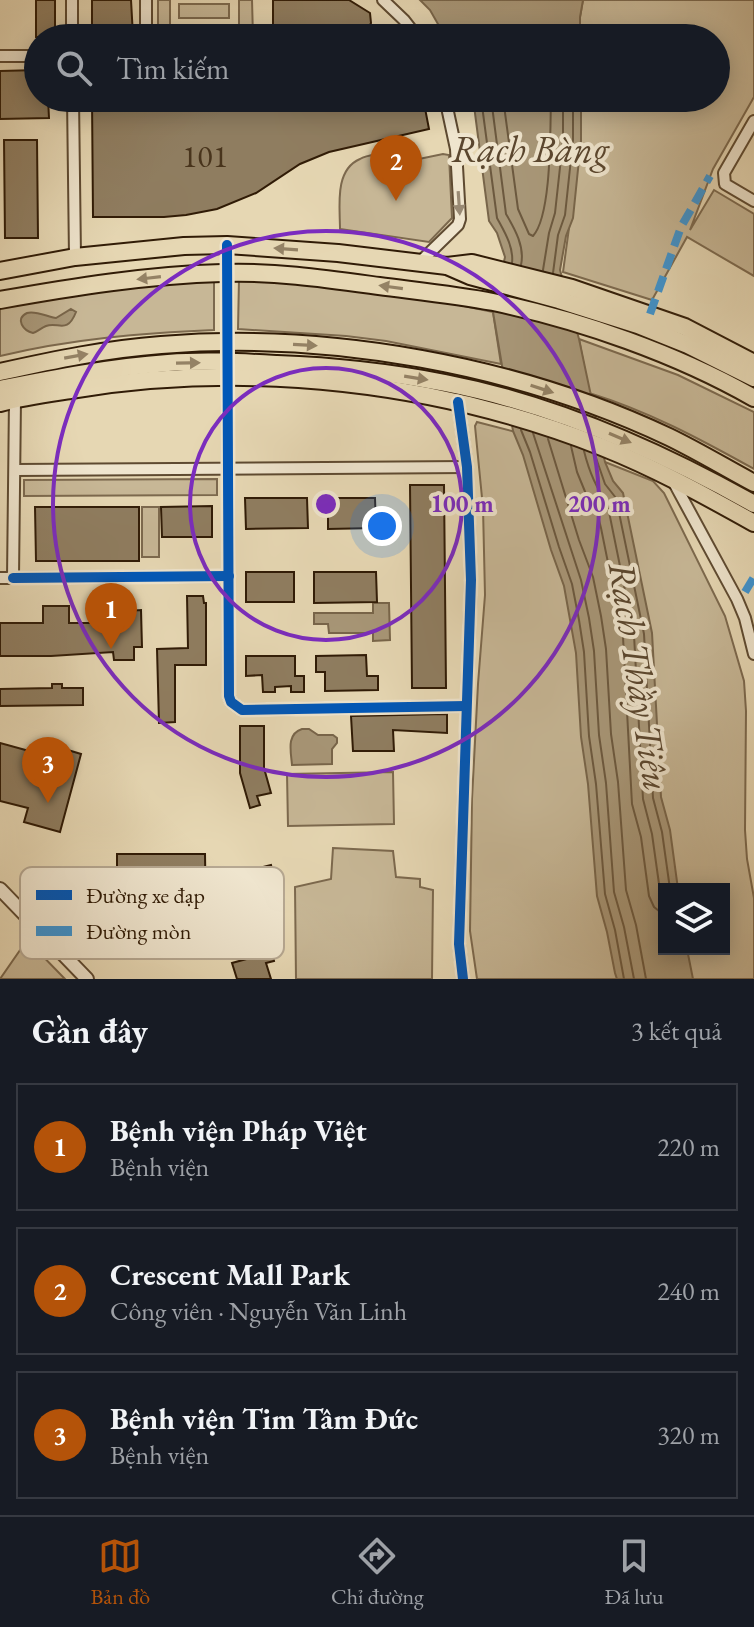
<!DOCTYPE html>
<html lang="vi">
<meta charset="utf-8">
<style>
body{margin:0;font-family:"EB Garamond",serif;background:#242831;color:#f1f3f6}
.controls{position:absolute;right:24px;bottom:24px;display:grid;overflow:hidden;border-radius:0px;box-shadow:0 4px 20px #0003}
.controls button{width:72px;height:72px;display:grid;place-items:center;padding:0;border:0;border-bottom:2px solid #363941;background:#171b24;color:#f1f3f6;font:40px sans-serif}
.you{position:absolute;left:382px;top:526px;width:28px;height:28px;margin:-20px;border:6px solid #fff;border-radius:50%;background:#1a73e8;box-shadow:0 0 0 12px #1a73e833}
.badge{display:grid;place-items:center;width:52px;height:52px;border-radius:50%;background:#b45309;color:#fff;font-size:26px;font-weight:700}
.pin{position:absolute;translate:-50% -66px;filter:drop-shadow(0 2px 4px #0008)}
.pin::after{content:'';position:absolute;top:42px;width:28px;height:24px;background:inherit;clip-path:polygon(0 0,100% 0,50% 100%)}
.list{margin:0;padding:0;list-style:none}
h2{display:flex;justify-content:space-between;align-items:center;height:104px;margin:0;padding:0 32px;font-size:34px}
h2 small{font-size:26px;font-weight:400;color:#9ea1a6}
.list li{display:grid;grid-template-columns:52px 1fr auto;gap:24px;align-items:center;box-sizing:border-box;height:128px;margin:0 16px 16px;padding:0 16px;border:2px solid #363941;border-radius:0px}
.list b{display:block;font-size:30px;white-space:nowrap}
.list p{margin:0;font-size:26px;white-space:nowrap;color:#9ea1a6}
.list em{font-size:26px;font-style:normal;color:#9ea1a6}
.icon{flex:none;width:44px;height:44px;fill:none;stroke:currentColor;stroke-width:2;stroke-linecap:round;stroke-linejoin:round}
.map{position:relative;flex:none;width:754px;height:979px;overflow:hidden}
.search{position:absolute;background:#171b24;box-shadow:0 4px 20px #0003;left:24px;right:24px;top:24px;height:88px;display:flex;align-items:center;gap:20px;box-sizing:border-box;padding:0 28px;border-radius:44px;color:#9ea1a6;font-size:30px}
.sheet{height:536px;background:#171b24}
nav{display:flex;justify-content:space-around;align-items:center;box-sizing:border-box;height:112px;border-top:2px solid #363941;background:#171b24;font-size:22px;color:#9ea1a6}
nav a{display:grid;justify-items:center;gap:4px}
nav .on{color:#b45309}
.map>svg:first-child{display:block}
.green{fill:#c7b796;stroke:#7c694e;stroke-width:2}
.water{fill:#a89778;stroke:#78654a;stroke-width:2}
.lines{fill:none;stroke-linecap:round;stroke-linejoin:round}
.shore{stroke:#6c593f;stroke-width:2}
.building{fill:#8f7d60;stroke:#301b06;stroke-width:2}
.minor-casing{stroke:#5e4a31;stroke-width:14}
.tertiary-casing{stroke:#5e4a31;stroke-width:16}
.primary-casing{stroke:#301b06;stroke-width:20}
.trunk-casing{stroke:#301b06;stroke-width:20}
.minor{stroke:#efe5ce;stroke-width:10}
.tertiary{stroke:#efe5ce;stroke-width:12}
.primary{stroke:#e6d7b3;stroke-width:16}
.trunk{stroke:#e6d7b3;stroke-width:16}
.quiet{stroke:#3d94d1;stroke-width:8;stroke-dasharray:16 8;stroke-linecap:butt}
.cycleway-casing{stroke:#efe5ce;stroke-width:15}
.cycleway{stroke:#0057b8;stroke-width:10}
.oneway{fill:#998a74}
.oneway2{fill:#948265}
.ring{fill:none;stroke:#7b2cbf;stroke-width:4}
.labels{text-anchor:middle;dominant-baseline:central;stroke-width:8;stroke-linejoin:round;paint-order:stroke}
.number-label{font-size:32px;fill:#48341c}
.water-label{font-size:38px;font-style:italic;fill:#5a462e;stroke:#efe5ce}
.key{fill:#efe5ce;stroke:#b6a892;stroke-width:2}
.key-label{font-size:22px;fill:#301b06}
.centre{fill:#7b2cbf;stroke:#efe5ce;stroke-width:4}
.ring-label{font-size:24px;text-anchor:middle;font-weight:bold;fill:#7b2cbf;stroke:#efe5ce;stroke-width:8;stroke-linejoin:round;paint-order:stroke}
</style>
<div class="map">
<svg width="754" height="979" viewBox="0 0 754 979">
<rect width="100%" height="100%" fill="#e6d7b3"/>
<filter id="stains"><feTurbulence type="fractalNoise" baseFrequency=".0025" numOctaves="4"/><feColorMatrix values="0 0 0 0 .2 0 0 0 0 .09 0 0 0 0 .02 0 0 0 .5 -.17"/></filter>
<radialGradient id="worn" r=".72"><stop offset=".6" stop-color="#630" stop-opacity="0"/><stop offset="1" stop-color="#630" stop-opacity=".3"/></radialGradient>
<g class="green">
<path d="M158 0H170V28H207L208 37H158Z"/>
<path d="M239 0H252L253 37H221V28H239Z"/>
<path d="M583 0H754V97L713 169 690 230 714 190 754 214V276L687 237 652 300 563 272 581 140V98H716V38H580V17Z"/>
<rect x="179" y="4" width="50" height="14"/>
<path d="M379 154 380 161 390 165 443 154 449 155 452 218 429 242 340 229C340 207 334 170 360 159 365 156 373 155 379 154Z"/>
<path d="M214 278V330C142 333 71 339 0 356V308L125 283Z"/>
<path d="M239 279C324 281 410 294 493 312L501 364 386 341 346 336 238 329Z"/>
<path d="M579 339 678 375 754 412V469C700 439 648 411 589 393Z"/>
<path d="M477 422 531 436 562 553 636 979H477L470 931 472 799 478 684 485 595 483 508 475 426Z"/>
<path d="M605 462 653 481 664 493 725 616 744 681 746 711 745 830 747 859 754 898V979H674L668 949H724V889H664Z"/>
<path d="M217 479V495L24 496V480Z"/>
<rect x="142" y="507" width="17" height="50"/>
<path d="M393 772 394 824 288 826 287 774Z"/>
<path d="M333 848 393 851 396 877 420 879V887L433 890 432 979H296L295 887 331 879Z"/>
<path d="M27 940 65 979H0Z"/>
</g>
<g class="water">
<path d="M420 0H583L580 17V38H446L430 10Z"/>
<path d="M473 98H581V140L573 218 566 236 560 270 579 339 605 462 613 481 623 493 652 633 661 797 670 830 678 889H664V949H687L693 979H617L615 973 607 932 597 896 588 784 581 737 576 653 564 586 551 550 523 455 513 431 493 312 505 257 497 233 489 221Z"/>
<path d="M71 309 76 312C67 335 58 321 46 326 41 328 37 332 33 333 24 331 14 319 27 313 35 310 48 317 56 318Z"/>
<path d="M373 603H389L390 640 373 641V633H329L328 624H314V613H373Z"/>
<path d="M302 729H309L318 735H333L337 738V743L332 749V764L292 765C291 752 286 734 302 729Z"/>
</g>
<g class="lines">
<g class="shore">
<path d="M481 98 497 218C504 231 514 247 512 263"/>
<path d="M491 98 506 214C515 229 525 247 521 265"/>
<path d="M503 98 518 209 529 234 533 236C552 215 550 128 551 98"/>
<path d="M543 270 549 233 555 213 563 140V98"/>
<path d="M553 273 558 235 565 215 573 140V98"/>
<path d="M521 430 530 452 559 547 572 584 579 620 584 652 589 736 596 784 605 894 615 930 624 979"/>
<path d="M533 433 581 580 589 618 594 651 599 735 606 783 614 892 624 927 634 979"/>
<path d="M548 439 579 540 593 577 601 616 606 649 611 734 618 782 626 890 636 925 646 979"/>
<path d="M571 446 577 472 586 494 596 508 601 528 623 637 632 804 641 837 649 896 654 907 664 915"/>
<path d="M584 451C589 471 595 487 607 502L634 635 643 799 652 834 660 891 664 900"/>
<path d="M595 455 605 484 616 498 644 634 653 798 662 832 670 889"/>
</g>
</g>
<g class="building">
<path d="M36 0H55V29L47 37H36Z"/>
<path d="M92 0H131L133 36H94L92 32Z"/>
<path d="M273 0H349L370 13 371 23 368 29 361 32 273 33Z"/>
<path d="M38 70V98H48L49 118 0 119V71Z"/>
<path d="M92 98H384L392 105 401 108H411L424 103 429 129 329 152 300 164 256 193 217 209 186 215 164 217H93Z"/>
<path d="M4 140H37L38 238H5Z"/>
<path d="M410 485H444L446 688H412Z"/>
<path d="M245 498H307L308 528 246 529Z"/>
<path d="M328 498H375L376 528 328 529Z"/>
<path d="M212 506V537H162L161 507Z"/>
<path d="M35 507H139V561H36Z"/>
<rect x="246" y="572" width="48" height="30"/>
<path d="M314 572H376L377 602 314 603Z"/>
<path d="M187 596H203L204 603H206V665H175V722L159 723 157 649 188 648Z"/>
<path d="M43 606H69V623H113V612L141 610 142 647H134V660H114L113 652 51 656H0V623H43Z"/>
<path d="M366 655 367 676H378V690L325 691V672H316V656Z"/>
<path d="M246 656H295V676H304V692H291V686L275 687V692H263L262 675 246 676Z"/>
<path d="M52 684H62V688H83V705L0 706V689L52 688Z"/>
<path d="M447 714V733L393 730 394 751H353L351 716Z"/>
<path d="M240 726H264V768L271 793 257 796 260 805 250 808 240 773Z"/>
<path d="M0 743 40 754 37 766 52 770 58 747 81 754 60 832 24 822 28 808 0 801Z"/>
<path d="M117 854H205L206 918H117Z"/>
<path d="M271 865 273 874 265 876 274 907 235 918 232 908 240 906 232 875Z"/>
<path d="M272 952 274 961 266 963 271 979H237L232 963Z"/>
</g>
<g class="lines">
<g class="minor-casing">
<g id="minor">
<path d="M72 0V38"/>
<path d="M146 0V38"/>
<path d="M383 0 404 20 418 38"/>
<path d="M0 56H38"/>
<path d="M73 98 75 257"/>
<path d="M754 121 724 173 725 184 754 201"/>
<path d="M227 245 229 696 231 702 242 710 466 706"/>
<path d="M420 262 458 225 460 219 456 149 445 98"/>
<path d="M458 402 467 467 471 580 459 944 463 979"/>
<path d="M15 470 467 467"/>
<path d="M672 479 737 599 745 618 754 654"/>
<path d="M0 578H13L15 399"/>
<path d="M13 578 229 576"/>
</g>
</g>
<g class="tertiary-casing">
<path id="tertiary" d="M0 889 87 979"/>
</g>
<g class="primary-casing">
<g id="primary">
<path d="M447 266 472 263 572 288 685 327 754 363"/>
<path d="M0 403C25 396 51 393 77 389 252 361 438 382 602 447 655 468 704 495 754 523"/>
</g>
</g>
<g class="trunk-casing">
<g id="trunk">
<path d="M0 271 75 257 184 246 227 245 338 253 447 266 470 276 559 300 638 325 688 345 754 378"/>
<path d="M0 300C73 287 148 275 222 273 274 271 328 279 379 286 417 291 456 295 493 302 580 320 677 354 754 398"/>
<path d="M0 372C54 360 107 349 161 345 329 331 517 365 669 437 698 451 726 468 754 483"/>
<path d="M0 389C55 378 111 367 168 363 204 360 240 362 277 364 333 366 389 372 445 383 554 404 658 450 754 504"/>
</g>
</g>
<use href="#minor" class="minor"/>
<use href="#tertiary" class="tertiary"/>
<use href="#primary" class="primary"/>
<use href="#trunk" class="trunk"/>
<g class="quiet">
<path d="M650 314 681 227 710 176"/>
<path d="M745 592 754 577"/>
</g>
<g class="cycleway-casing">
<g id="cycleway">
<path d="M227 245 229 696 231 702 242 710 466 706"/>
<path d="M458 402 467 467 471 580 459 944 463 979"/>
<path d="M13 578 229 576"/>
</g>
</g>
<use href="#cycleway" class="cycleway"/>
</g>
<defs><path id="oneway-solid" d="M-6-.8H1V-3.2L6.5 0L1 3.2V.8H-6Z" transform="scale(2)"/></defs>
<use class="oneway" href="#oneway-solid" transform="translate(459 203) rotate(86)"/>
<g class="oneway2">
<use href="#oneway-solid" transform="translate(286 249) rotate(-176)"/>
<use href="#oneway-solid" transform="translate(149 278) rotate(173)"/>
<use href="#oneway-solid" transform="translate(391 287) rotate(-172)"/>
<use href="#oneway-solid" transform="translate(305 345) rotate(3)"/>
<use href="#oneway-solid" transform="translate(76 356) rotate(-10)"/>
<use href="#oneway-solid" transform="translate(188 363) rotate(-1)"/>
<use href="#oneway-solid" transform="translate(416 378) rotate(9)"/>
<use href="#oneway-solid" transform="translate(542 389) rotate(18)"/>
<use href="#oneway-solid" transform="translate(620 438) rotate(23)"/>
</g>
<g class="ring">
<circle cx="326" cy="504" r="136"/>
<circle cx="326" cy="504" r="273"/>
</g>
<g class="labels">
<g class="number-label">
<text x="205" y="156">101</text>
</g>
<g class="water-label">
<text x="530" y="148">Rạch Bàng</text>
<text transform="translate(640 676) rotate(81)">Rạch Thầy Tiêu</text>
</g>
</g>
<rect x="20" y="867" width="264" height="92" rx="12" class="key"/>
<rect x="36" y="890" width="36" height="10" fill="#0057b8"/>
<rect x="36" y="926" width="36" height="10" fill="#3d94d1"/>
<g class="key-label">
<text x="86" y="903">Đường xe đạp</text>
<text x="86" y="939">Đường mòn</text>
</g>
<circle cx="326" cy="504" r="12" class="centre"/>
<g class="ring-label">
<text x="462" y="512">100 m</text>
<text x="599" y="512">200 m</text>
</g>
<rect width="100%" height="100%" filter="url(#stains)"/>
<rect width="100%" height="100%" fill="url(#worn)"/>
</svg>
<div class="controls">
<button><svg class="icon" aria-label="layers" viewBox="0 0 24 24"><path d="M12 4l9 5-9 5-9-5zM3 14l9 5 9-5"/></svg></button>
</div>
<div class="you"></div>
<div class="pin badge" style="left:111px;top:649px">1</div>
<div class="pin badge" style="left:396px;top:201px">2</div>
<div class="pin badge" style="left:48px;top:803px">3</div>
<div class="search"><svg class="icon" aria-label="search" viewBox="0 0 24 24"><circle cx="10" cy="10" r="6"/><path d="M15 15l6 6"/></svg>Tìm kiếm</div>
</div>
<section class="sheet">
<h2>Gần đây<small>3 kết quả</small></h2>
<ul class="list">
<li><span class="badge">1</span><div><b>Bệnh viện Pháp Việt</b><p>Bệnh viện</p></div><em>220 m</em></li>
<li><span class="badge">2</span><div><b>Crescent Mall Park</b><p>Công viên · Nguyễn Văn Linh</p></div><em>240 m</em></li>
<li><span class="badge">3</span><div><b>Bệnh viện Tim Tâm Đức</b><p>Bệnh viện</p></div><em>320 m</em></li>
</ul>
</section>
<nav>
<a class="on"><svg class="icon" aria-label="map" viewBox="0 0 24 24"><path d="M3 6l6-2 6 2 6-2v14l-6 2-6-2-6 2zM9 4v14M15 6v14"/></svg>Bản đồ</a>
<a><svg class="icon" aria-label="directions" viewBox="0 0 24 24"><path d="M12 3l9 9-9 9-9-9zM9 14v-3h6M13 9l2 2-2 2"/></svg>Chỉ đường</a>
<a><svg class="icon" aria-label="saved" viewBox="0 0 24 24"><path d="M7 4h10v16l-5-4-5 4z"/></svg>Đã lưu</a>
</nav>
